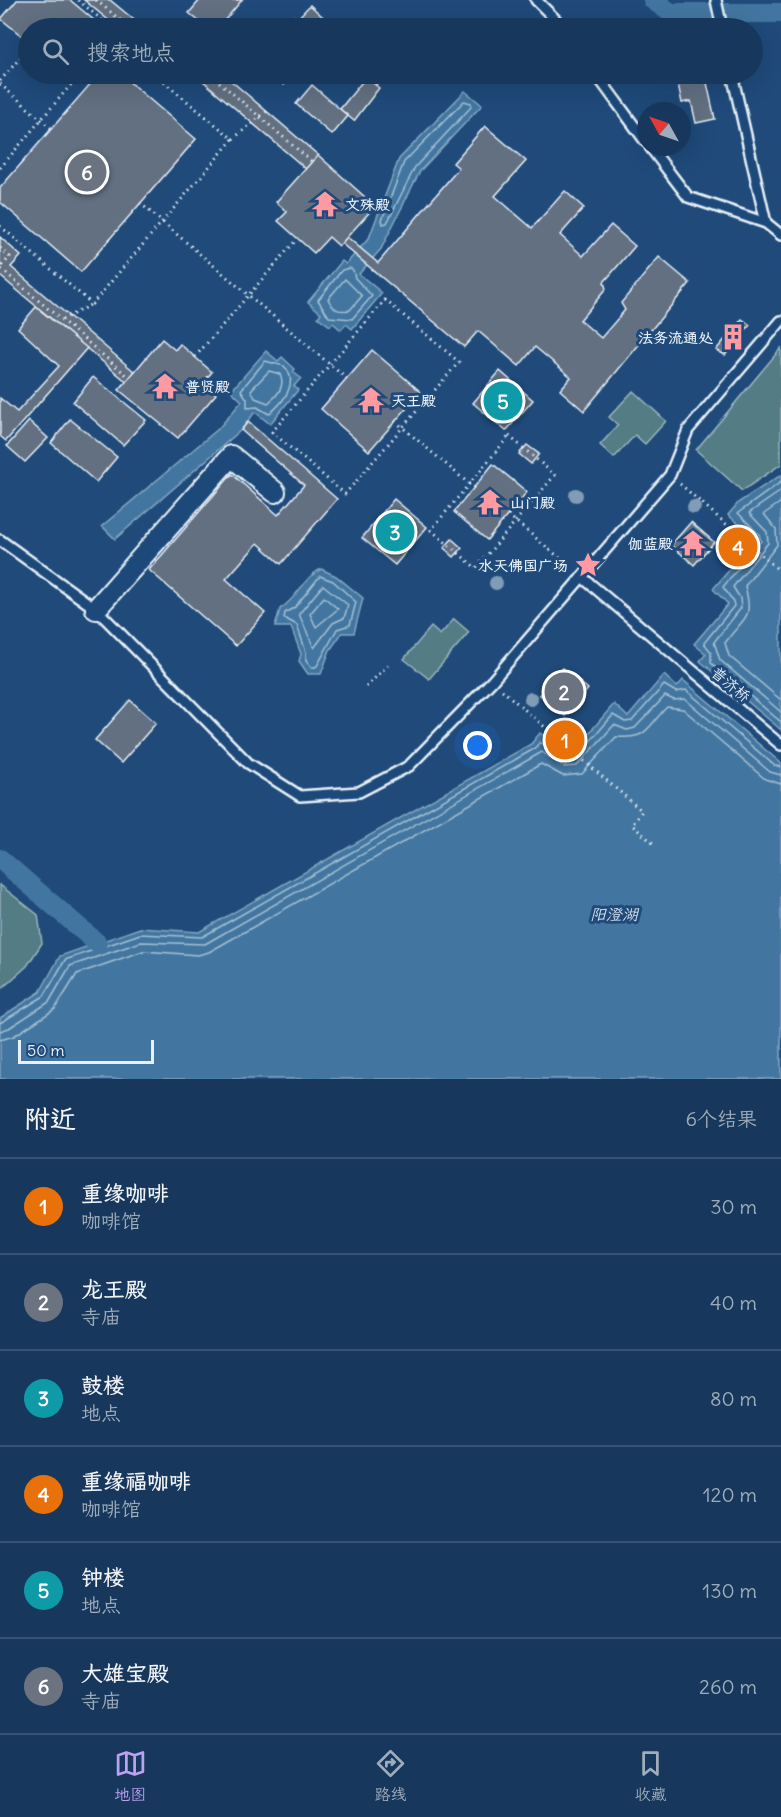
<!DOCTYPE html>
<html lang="zh">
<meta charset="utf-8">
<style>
body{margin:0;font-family:Delius,"LXGW WenKai TC",sans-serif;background:#244365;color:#f1f3f6}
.compass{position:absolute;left:637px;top:102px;width:54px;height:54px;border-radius:50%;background:#17385c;box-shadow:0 6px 24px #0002;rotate:310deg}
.scale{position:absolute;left:18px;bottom:15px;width:136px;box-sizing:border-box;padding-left:6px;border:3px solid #e8f1f8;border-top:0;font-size:16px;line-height:21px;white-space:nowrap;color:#e8f1f8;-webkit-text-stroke:4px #1f4a7a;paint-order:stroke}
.you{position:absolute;left:478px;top:746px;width:21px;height:21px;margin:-15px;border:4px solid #fff;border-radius:50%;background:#1a73e8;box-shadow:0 0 0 9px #1a73e833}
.badge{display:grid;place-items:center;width:39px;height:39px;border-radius:50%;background:#bca0f2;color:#fff;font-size:20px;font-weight:700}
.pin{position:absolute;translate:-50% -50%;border:3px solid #fff;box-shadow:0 2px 6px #0006}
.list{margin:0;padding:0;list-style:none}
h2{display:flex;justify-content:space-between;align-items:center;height:78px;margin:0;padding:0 24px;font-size:26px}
h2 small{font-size:20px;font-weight:400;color:#9eacbb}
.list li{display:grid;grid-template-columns:39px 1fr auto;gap:18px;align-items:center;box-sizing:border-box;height:96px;padding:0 24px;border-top:2px solid #365272}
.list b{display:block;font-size:22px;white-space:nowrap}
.list p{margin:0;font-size:20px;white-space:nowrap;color:#9eacbb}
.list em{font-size:20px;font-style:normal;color:#9eacbb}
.icon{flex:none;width:33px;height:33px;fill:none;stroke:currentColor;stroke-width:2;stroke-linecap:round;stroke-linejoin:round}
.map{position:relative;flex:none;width:781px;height:1079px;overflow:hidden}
.search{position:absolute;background:#17385c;box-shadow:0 6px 24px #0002;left:18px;right:18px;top:18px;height:66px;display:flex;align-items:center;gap:15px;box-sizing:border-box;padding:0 21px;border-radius:33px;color:#9eacbb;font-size:22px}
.sheet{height:654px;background:#17385c}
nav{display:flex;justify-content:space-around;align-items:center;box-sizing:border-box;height:84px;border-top:2px solid #365272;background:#17385c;font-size:16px;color:#9eacbb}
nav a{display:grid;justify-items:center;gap:3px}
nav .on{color:#bca0f2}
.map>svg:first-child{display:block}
.green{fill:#527c84;stroke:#9db6be;stroke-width:1.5}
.water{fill:#4376a0;stroke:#85a7c3;stroke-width:1.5}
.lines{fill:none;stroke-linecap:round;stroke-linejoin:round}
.shore{stroke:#a6c0d5;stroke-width:1.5}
.canal{stroke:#4376a0;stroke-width:20}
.building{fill:#626f81;stroke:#e8f1f8;stroke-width:1.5}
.service-casing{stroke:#e8f1f8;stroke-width:14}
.minor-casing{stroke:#e8f1f8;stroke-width:24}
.path{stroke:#e8f1f8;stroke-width:3;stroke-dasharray:1.5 4.5;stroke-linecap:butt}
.service{stroke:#1f4a7a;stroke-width:9}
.minor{stroke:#1f4a7a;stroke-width:20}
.tree{fill:#819cb6}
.labels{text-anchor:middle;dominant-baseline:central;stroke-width:6;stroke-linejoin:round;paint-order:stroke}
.poi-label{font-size:15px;font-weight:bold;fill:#e8f1f8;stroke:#1f4a7a;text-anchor:start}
.street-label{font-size:15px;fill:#e8f1f8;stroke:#1f4a7a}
.water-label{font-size:16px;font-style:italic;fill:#cfdfeb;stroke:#1f4a7a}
</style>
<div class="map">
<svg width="781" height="1079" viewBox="0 0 781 1079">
<rect width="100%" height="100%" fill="#1f4a7a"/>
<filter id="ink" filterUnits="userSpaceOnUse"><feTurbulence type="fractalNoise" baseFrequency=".0167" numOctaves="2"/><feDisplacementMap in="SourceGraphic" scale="12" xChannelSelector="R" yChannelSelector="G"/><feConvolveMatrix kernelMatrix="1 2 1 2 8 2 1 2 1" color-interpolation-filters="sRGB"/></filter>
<g filter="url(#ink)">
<g class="green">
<path d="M781 348V464L742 491 696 450Z"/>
<path d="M633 391 666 421 645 444 635 435 614 458 600 445 618 425 609 417Z"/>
<path d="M454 619 469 632 429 679 404 659 431 627 440 635Z"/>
<path d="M0 885 38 915 42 943 27 966 0 990Z"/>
</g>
<g class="water">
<path d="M465 91 482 105 420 171 381 249 359 274 382 293 352 329 346 324 341 330 333 323 330 326 318 317 321 313 308 302 342 261 346 264 369 238 399 159Z"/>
<path d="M266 351 278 361 282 357 295 369 293 372 301 378 294 386 298 390 270 424 255 412 241 430 115 539 102 526 218 429 242 401 231 391Z"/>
<path d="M781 475V730L700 661 706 654 694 644 728 604 713 589 756 539 728 515 739 502Z"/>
<path d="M321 569 336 576 363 598 354 633H342L330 650 321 674H308L299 661 301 654 291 627H275L280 609C297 599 304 577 321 569Z"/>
<path d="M664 675 677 687 683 680 781 763V1079H0V1018L40 992 60 956 140 928 199 932 531 744 540 733 570 755 614 704 628 717Z"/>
</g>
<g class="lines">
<g class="shore">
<path d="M464 101 471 103V107L415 167 387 223 383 224 382 220 404 162Z"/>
<path d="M350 268 353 270 355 278 372 296 352 319 329 317 318 300 342 270Z"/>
<path d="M345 279 362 296 350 310C338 312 334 310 328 299Z"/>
<path d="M265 361 284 366C300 382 283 403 269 414L257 407 247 408V399L241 390Z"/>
<path d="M269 371 280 374C286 386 277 396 268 403L255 398 251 390Z"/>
<path d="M781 482 738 513 759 534 761 541 723 587 733 601 734 606 704 643 711 652V663L781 722"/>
<path d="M781 491 749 513 767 532 768 543 733 587 740 598 741 608 714 642 720 660 781 712"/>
<path d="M781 502 764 514 776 529 777 545 745 586C754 622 744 615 725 643L729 656 781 700"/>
<path d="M320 576 333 581 356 602 350 625 337 629 317 666 312 668 306 660V652L297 625 284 618 285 613 295 607Z"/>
<path d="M323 585 348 605 344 618 333 623 314 648 299 614Z"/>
<path d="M324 597 338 609 316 627 310 614Z"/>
<path d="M0 1023 44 996 65 960 140 934 202 937 534 749 540 742 566 760H574L613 715 625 722 632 721 664 685 676 692 686 690 775 766 781 767"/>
<path d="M0 1031 9 1028 49 1002 70 966 141 942 205 944 542 752 564 767 577 766 614 725 627 730 635 728 665 696 674 700 685 699 770 772 781 775"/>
<path d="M0 1040 14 1036 55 1009 77 974 143 951 198 955 209 952 541 764 563 776 582 774 616 737C649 739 645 729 667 707L683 709 765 779 781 784"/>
</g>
<g class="canal">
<path d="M653 0 671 13H781"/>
<path d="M0 859 97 943"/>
</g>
</g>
<g class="building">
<path d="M17 0H70L101 26 99 28H28V41L1 19Z"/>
<path d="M84 0H110L144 28H118Z"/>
<path d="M200 0H242L218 28H207L189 13Z"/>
<path d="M310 5 335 28H283L294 16 297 19Z"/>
<path d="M99 74H120L196 139 81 272 0 202V188Z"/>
<path d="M195 74H223L318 155 306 169Z"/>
<path d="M271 74H294L284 85Z"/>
<path d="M361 74H385L375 86Z"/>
<path d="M676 74H705L715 119 696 123 691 101 682 103Z"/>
<path d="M366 77 379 88 354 121 340 109Z"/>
<path d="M312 85 348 116 332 135 296 104Z"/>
<path d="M485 126 526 161 495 196 532 228 565 191 584 208 560 235 583 256 611 225 635 246 604 282 606 289 580 320 601 338 625 310 621 303 659 257 690 283 584 411 560 390 571 377 535 347 519 366 478 331 464 347 341 243 347 237 378 263 459 168 453 163Z"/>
<path d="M318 155 375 206 339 246 329 237 314 253 278 221 287 212 276 202Z"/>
<path d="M0 237 21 256 11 267 135 372 127 382 0 276Z"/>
<path d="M36 307 87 348 6 441 0 436V398L17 412 59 366 18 328Z"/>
<path d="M742 319 750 325 725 355 716 350Z"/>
<path d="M162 339 175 350 180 344 212 372 203 382 216 394 178 438 119 390Z"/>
<path d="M372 350 421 392 369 451 321 409Z"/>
<path d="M500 371 533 400 506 431 473 403Z"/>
<path d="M93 377 146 420 123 445 73 402Z"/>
<path d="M70 419 117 457 96 482 51 443Z"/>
<path d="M29 421 48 438 25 462 7 446Z"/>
<path d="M248 422 337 499 281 564 258 543 226 579 265 613 236 646 149 570 232 474 278 515 304 485 241 430Z"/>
<path d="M527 445 539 454 531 464 519 454Z"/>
<path d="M493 464 527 492 487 540 454 512Z"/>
<path d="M394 499 427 527 395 565 362 538Z"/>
<path d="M691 522 714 542 694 565 671 545Z"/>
<path d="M452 539 462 548 454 557 444 548Z"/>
<path d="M563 668 588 689 565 716 540 695Z"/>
<path d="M130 700 156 723 121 763 95 740Z"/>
</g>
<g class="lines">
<g class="service-casing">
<g id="service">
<path d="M536 0 564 28"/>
<path d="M716 0 722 28"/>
<path d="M596 74 646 142"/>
<path d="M732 74 766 223"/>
<path d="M650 147 688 197 766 223 781 235"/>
<path d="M0 540 96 609 248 763 300 796 359 792 409 766 492 681 670 475 688 430 781 321"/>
<path d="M582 577 781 745"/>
</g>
</g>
<g class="minor-casing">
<path id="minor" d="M96 609 231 456 275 492"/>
</g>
<g class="path">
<path d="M78 0 103 21 107 28"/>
<path d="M96 0 130 28"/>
<path d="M210 74 312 162"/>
<path d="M0 81 28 49"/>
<path d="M0 84 52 129"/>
<path d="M233 139 267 111"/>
<path d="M0 168 80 74"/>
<path d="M140 203 347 379"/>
<path d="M0 226 92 304 233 139 154 74"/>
<path d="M0 248 10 257 0 268 130 378"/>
<path d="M385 300 459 362 345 494 272 432Z"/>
<path d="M62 320 92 304"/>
<path d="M195 357 297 239"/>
<path d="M395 421 474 488"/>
<path d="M509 436 555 475 476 568 431 530Z"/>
<path d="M680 484 781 572"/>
<path d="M508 515 572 568"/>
<path d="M366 687 389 664"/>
<path d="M502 690 642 811 632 825 654 844"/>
</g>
<use href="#service" class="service"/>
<use href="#minor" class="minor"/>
</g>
<g class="tree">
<circle cx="576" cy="495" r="7"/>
<circle cx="694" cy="507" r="7"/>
<circle cx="496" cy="583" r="7"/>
<circle cx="531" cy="699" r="7"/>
</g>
</g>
<defs>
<g id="temple-bare" transform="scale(2.07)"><path d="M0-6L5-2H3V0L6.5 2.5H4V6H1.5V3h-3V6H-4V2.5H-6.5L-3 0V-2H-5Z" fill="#ff9aa2" stroke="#1f4a7a" stroke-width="2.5" paint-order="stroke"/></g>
<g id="building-bare" transform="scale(2.07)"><path d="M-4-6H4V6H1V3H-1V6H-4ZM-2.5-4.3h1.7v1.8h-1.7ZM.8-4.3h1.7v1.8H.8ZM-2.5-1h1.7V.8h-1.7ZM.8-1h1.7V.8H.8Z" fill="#ff9aa2" stroke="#1f4a7a" stroke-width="2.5" paint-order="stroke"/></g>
<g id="sight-bare" transform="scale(2.07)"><path d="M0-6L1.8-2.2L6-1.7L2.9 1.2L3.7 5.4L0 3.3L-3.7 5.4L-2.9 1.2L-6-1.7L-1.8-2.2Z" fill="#ff9aa2" stroke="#1f4a7a" stroke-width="2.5" paint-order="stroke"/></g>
</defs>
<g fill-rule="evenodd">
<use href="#temple-bare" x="325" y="204"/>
<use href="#building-bare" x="733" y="337"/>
<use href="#temple-bare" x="165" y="386"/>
<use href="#temple-bare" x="371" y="400"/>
<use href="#temple-bare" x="490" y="502"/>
<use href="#temple-bare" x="693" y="543"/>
<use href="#sight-bare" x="588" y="565"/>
</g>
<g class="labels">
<g class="poi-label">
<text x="345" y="204">文殊殿</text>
<text x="713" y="337" text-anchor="end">法务流通处</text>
<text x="185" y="386">普贤殿</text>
<text x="391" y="400">天王殿</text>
<text x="510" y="502">山门殿</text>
<text x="673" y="543" text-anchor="end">伽蓝殿</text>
<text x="568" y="565" text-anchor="end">水天佛国广场</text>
</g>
<g class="street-label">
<text transform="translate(731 684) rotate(40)">普济桥</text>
</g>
<g class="water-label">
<text x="614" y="914">阳澄湖</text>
</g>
</g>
</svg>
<svg class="compass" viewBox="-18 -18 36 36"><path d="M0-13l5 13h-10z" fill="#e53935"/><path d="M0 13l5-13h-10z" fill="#9eacbb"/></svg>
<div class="scale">50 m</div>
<div class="you"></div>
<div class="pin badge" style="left:565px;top:740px;background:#e8710a">1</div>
<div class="pin badge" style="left:564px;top:692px;background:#6b7280">2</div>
<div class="pin badge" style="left:395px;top:532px;background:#0f9aa8">3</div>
<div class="pin badge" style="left:738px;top:547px;background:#e8710a">4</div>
<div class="pin badge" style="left:503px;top:401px;background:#0f9aa8">5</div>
<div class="pin badge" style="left:87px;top:172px;background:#6b7280">6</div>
<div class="search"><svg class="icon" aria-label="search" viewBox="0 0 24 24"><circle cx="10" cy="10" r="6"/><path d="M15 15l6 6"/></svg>搜索地点</div>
</div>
<section class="sheet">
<h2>附近<small>6个结果</small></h2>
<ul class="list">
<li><span class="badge" style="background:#e8710a">1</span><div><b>重缘咖啡</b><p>咖啡馆</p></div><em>30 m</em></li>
<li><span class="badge" style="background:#6b7280">2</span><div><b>龙王殿</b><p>寺庙</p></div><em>40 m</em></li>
<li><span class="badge" style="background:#0f9aa8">3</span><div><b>鼓楼</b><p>地点</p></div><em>80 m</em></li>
<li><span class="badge" style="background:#e8710a">4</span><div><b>重缘福咖啡</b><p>咖啡馆</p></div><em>120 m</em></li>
<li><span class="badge" style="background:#0f9aa8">5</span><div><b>钟楼</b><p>地点</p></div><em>130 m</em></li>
<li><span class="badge" style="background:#6b7280">6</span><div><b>大雄宝殿</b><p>寺庙</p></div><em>260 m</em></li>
</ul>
</section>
<nav>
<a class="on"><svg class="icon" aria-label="map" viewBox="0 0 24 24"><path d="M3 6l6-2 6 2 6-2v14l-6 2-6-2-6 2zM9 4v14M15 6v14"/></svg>地图</a>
<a><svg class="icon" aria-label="directions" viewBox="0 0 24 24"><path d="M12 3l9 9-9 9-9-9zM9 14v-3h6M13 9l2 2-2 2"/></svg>路线</a>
<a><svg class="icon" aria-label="saved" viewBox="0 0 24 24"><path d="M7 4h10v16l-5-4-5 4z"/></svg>收藏</a>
</nav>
